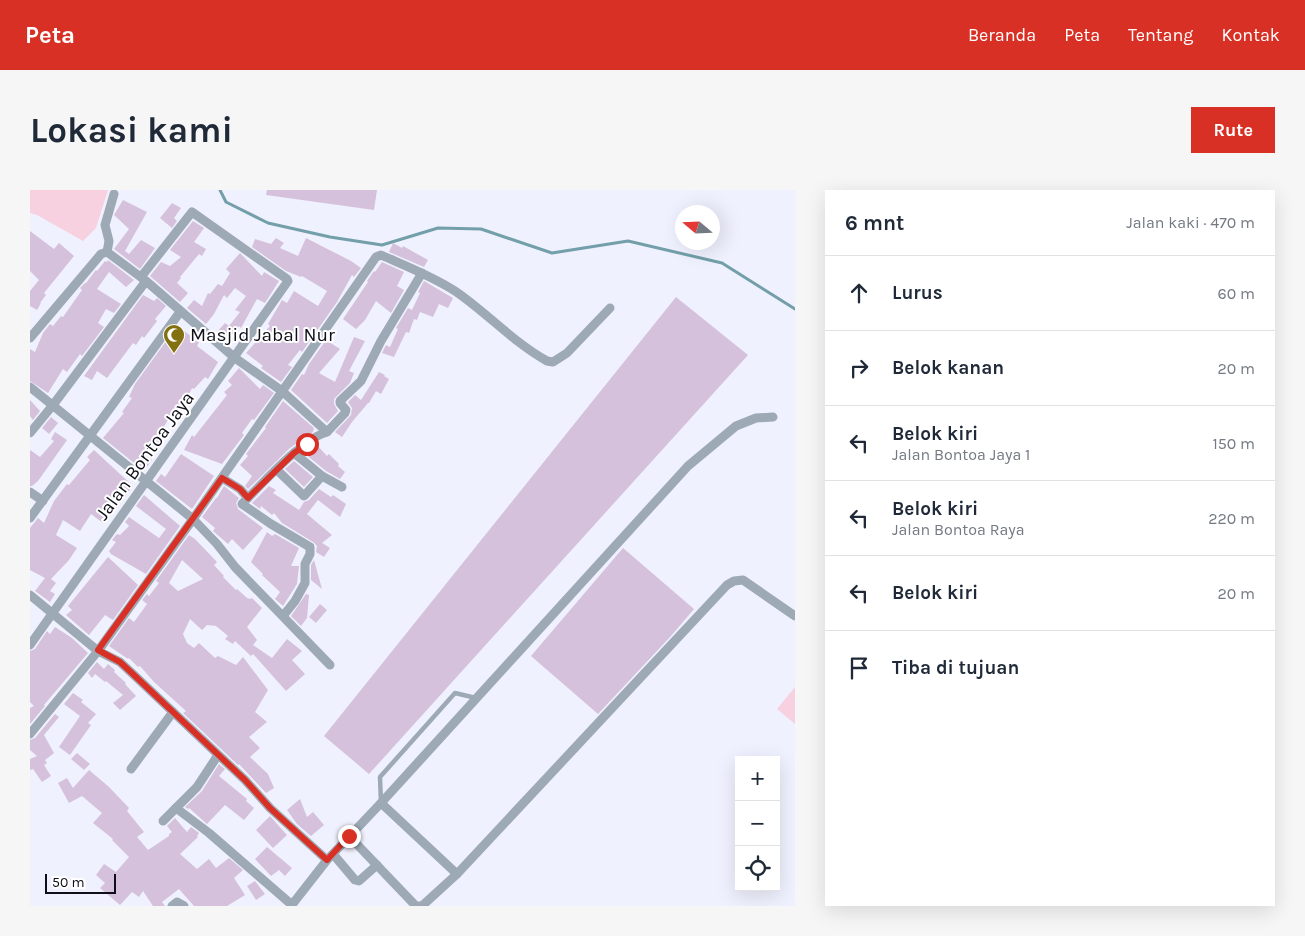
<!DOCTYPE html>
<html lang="id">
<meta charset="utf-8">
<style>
body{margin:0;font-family:Karla,sans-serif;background:#f6f6f7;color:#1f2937}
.controls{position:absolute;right:15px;bottom:15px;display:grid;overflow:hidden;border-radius:0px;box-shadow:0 5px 20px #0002}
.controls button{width:45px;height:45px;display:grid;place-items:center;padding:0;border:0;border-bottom:1px solid #e0e1e3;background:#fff;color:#1f2937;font:25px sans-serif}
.compass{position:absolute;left:645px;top:15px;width:45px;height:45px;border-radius:50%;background:#fff;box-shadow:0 5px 20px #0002;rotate:289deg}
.scale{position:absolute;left:15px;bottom:12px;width:71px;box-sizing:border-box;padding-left:5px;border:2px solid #0f0f19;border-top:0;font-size:14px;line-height:18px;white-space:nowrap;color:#0f0f19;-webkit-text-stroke:4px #fff;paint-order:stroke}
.stop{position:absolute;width:15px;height:15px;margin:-11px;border:4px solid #d93025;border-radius:50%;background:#fff}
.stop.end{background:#d93025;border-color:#fff;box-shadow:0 1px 5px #0008}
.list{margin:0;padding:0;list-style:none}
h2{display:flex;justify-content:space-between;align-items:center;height:65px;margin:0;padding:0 20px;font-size:21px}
h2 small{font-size:16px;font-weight:400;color:#747a83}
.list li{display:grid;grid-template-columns:32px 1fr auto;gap:15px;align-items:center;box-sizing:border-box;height:75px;padding:0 20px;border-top:1px solid #e0e1e3}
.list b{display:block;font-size:19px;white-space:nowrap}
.list p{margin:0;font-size:16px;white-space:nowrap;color:#747a83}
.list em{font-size:16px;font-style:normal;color:#747a83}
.icon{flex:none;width:28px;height:28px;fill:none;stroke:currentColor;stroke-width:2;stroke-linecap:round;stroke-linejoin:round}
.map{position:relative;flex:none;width:765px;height:716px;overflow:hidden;border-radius:0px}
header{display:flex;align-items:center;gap:30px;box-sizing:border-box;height:70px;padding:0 25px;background:#d93025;color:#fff}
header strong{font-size:24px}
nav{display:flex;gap:28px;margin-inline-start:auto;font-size:18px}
.intro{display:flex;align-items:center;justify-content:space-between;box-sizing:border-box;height:120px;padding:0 30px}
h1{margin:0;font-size:35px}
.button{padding:12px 22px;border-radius:0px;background:#d93025;color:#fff;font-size:18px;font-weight:700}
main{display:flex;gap:30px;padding:0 30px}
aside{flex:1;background:#fff;border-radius:0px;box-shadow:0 5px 20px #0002}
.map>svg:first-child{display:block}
.green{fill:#f7d1e0}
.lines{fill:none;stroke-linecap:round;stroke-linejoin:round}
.stream{stroke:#729fa9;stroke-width:3}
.building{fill:#d5c1db;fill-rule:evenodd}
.lane{stroke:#9da9b5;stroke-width:4.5}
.street{stroke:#9da9b5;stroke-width:9}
.route{stroke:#d93025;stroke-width:6}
.labels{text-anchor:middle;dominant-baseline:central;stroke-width:4;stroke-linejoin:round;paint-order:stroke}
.poi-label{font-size:19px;fill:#0f0f19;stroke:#fff;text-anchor:start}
.street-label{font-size:19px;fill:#0f0f19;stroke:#fff}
</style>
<header>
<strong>Peta</strong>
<nav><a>Beranda</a><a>Peta</a><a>Tentang</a><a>Kontak</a></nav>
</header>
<div class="intro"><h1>Lokasi kami</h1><a class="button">Rute</a></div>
<main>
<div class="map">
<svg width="765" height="716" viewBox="0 0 765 716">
<rect width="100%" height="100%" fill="#f0f1fe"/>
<g class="green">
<path d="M0 0H78L66 38 53 51 7 25 0 23Z"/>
<path d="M765 497V534L747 519Z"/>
</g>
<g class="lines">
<path class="stream" d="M190 0 196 12 238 33 300 47 352 55 408 38 451 39 522 63 598 51 692 73 765 119"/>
</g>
<g class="building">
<path d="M237 0H347L344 20 236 5Z"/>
<path d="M93 10 117 22 95 61 99 64 111 50 125 58 110 79 84 59 99 39 84 25Z"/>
<path d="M142 13 151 18 144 28 147 31 142 38 130 28Z"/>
<path d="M163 31 174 38 164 52 176 59 172 66 169 64 150 87 151 88 147 93 158 103 150 112 120 86 131 72 140 76 151 67 140 60Z"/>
<path d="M0 41 24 59 29 53 44 66 14 103 16 105 10 113H11L7 120 0 116V101L9 90 0 81Z"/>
<path d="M246 48 254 53 250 58 268 66 276 48 321 71 331 78 324 87 322 85 307 112 272 162 270 160 258 175 262 177 251 192 231 178 233 176 216 163 240 136 238 134 252 110 257 113 264 101 288 116 297 101 272 86 271 87 256 81 222 57 225 49 241 54Z"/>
<path d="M363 53 372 58 373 56 398 70 394 77 359 62Z"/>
<path d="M210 63 232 86 234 82 249 91 235 113 227 109 211 138 209 136 198 150 187 142 195 133 199 136 210 122 205 120 216 106 205 98 197 108 194 105 184 124 176 134 157 118 164 110 172 116 178 103 180 104 188 94 192 96 200 83 196 79Z"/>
<path d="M78 70 104 90 96 97 79 82 67 99 91 114 84 123 76 119 68 133 74 137 52 166 50 164 37 182 33 179 18 203 0 191V159L5 162 13 143 20 134 23 136 31 126 33 127 52 100 50 98 55 93H56L66 80 67 81 75 71 77 72Z"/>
<path d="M352 72 374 82 367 96 374 100 361 123 346 111 335 130 326 139 313 129 338 92 337 91 344 81 345 82Z"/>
<path d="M394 91 423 108 418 118 409 114 403 127 390 122 387 130 384 129 379 143 376 142 364 167 352 163 356 155 360 157 368 139 366 138 378 118 382 120 390 103 388 102Z"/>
<path d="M113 105 124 111 127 108 136 116 125 129 127 131 114 148 112 146 106 155 103 153 77 188 67 181 62 190 54 186Z"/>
<path d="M646 107 718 165 339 584 294 546Z"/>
<path d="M147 136 169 152 167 156 188 172 178 189 175 187 164 199 162 198 153 217 148 223 144 220 133 238 138 243 130 254 127 251 115 265 122 270 114 281 73 248 94 223 92 222 102 208 99 207 105 194Z"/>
<path d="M324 147 335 151 319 181 324 183 320 193 304 209V214L308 221 297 233 261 200 272 184 274 185 279 174 296 150 310 159 289 183 305 192Z"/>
<path d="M209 178 230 199 233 195 244 203 224 230 222 229 212 243 214 245 192 274 154 260 162 245 164 247 197 205 194 202 202 195 198 191Z"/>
<path d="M349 182 355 185 354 186 359 189 351 204 346 201 339 213H338L322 232 312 247 305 242 321 225 322 218 318 212 325 205 331 210Z"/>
<path d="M0 210 10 221 3 230 0 226Z"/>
<path d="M253 211 284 238 283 242 260 258 218 299 215 296 222 286 210 275 218 266 216 264 236 238 235 237Z"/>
<path d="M21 227 28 233 19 244 12 238Z"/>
<path d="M25 242 37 250 8 291 2 296H0V260L10 267 24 251 21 249Z"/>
<path d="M286 254 297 266 299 264 309 274 308 276 315 282 310 289 296 281 274 263Z"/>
<path d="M64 260 103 296 95 307 86 300 79 313 84 317 73 333 61 324 50 341 33 330 26 345 47 358 39 370 21 389 26 393 20 401 25 404 20 412 5 401 15 388 0 380V338L8 328 14 333 24 311 37 294 39 295 60 270 57 267Z"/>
<path d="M151 264 184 286 162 319 126 291 131 284 135 287Z"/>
<path d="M264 271 283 287 274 297 255 279Z"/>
<path d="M194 296 209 308 206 313 208 319 233 338 213 360 202 349 198 354 183 341 185 338 172 327 186 308H187Z"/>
<path d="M239 296 246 300 243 303 269 320 274 312 279 310 289 299 301 307 303 305 316 314 310 327 288 310 277 324 302 345 292 353 300 358 294 367 286 362 287 356 283 352 252 333 244 323 242 325 231 316 230 319 222 313Z"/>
<path d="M114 305 150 336 116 384 81 364 79 361 86 352 82 350 87 344 90 345 99 336 95 332 99 327 129 348 136 339 106 316Z"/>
<path d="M237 342 242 346 245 344 269 358 261 376H269L267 394 253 416 245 409 250 402 232 385 233 384 221 372Z"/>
<path d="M159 345 165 349 187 372 184 375 194 386 193 387 206 400 207 399 217 408 220 409 222 408 232 418 217 437 227 450 223 455 242 468 257 449 272 461 262 470 275 484 256 501 223 464 221 466 205 451 203 454 195 449 198 446 186 436 177 435 172 440 160 429 153 444 157 453 164 458 169 453 185 468 188 466 206 475 213 467 238 500 225 522 237 532 219 547 230 558 220 567 238 584 244 598 236 603 209 574 208 575 153 523 156 521 124 492 110 476 108 477 99 468 98 469 79 456 99 428 104 432 117 414 112 410 117 404 119 406 129 393 126 391ZM152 370 173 389 148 401 139 393Z"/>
<path d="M593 358 664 419 641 446 568 524 501 466Z"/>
<path d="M78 367 108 395 83 430 75 425 59 445 36 425 42 420 38 416Z"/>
<path d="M284 370 292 399 281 390V375Z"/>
<path d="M276 404 279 405 277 428 271 436 261 426Z"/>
<path d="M290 414 297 420 286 433 279 427Z"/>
<path d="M25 437 42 448 58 463 14 515 15 516 0 534V518L4 516 0 512V461L5 459 17 441 20 444Z"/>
<path d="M67 472 74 479 78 474 85 480 84 482 96 493 95 494 106 506 90 520 83 513 93 505 76 491 75 492 65 484 62 488 58 483Z"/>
<path d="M43 503 53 510 51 512 66 524 58 533 61 535 40 565 29 557 50 526 34 514Z"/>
<path d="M25 524 29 527 14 545 24 563 15 570 17 573 14 575 21 586 12 592 3 579 0 580V569L7 566 0 560V550L5 548Z"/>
<path d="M47 563 60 574 54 580 41 569Z"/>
<path d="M189 574 195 579 189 586 217 609 216 611 224 618 214 630 195 615 177 634 159 618 158 619 155 617 172 601Z"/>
<path d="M59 580 79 597 99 618 97 621 114 642 107 647 118 660 139 646V644L142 642 137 636 145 628 157 642 161 637 169 643 167 646 168 647 150 664 167 679 179 669 186 678 199 668 213 680 204 688 215 705 197 716H164L149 699 132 712 135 716H123L113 701 109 707 102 702 90 715 70 698 75 693 66 685 74 674 86 682 99 667 82 650 83 649 63 633 72 623 52 606 39 613 28 593 37 588 43 598Z"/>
<path d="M270 609 277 627 283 622 294 635 281 646 267 634 257 620Z"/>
<path d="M240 626 257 645 243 658 226 640Z"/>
<path d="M237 657 262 678 255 686 249 680 241 686 225 669Z"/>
<path d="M225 691 235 704 226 710 217 696Z"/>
</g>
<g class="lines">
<path class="lane" d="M351 613 350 587 425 503 446 508"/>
<g class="street">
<path d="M77 62 79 51 75 35 84 4"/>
<path d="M0 148 71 64 77 62 116 91 205 168 252 201 297 242C272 249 232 294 212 314L241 334 280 357V364L275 374V393L265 411 253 426"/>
<path d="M0 197 163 329 187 354 205 377 300 475"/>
<path d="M297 242 315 223 316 220 310 213V211L331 191 351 151 392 83"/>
<path d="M0 243 23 215 116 91"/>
<path d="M264 263 292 286 312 297"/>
<path d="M247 280 274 306 292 286"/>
<path d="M192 288 210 299 218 308"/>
<path d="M0 302 13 311"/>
<path d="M0 328 150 122"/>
<path d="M0 405 68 461 90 472 105 486 215 590 240 618 297 670"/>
<path d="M0 455 258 91 257 89 162 22 111 87"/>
<path d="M0 544 68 461 163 329 346 67 351 65C376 76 402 86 425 101 456 122 483 152 517 171L523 172 537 163 580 118"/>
<path d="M101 579 143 522"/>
<path d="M351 613 427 684 697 395 704 391 713 390 765 426"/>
<path d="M146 618 179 643 262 715"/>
<path d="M133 631 167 597 188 565"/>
<path d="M319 646 385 715 387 716"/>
<path d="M303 664 325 690 329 691 347 675"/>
<path d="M142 716 147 712 154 716"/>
<path d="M261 716 297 670 351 613 658 276 706 236 726 228 743 227"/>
<path d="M390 716 393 715 427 684"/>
</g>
</g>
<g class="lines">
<path class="route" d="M277 254 264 263 218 308 210 299 192 288 68 460 90 472 105 486 215 590 240 618 297 670 319 646"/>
</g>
<defs>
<g id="mosque-pin" transform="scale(1.125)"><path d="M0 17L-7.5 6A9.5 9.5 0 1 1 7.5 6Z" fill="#837010" stroke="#fff"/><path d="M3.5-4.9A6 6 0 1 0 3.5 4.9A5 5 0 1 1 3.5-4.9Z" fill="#fff"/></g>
</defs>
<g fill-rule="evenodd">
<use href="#mosque-pin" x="144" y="145"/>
</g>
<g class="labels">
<g class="poi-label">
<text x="160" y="145">Masjid Jabal Nur</text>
</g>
<g class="street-label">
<text transform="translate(115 266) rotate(-54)">Jalan Bontoa Jaya</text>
</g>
</g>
</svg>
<div class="controls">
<button>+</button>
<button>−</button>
<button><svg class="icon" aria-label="locate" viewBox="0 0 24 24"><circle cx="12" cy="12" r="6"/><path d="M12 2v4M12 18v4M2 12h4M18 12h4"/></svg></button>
</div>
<svg class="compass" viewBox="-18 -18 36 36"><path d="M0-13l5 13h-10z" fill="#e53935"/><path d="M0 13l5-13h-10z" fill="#747a83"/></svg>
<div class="scale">50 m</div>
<div class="stop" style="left:277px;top:254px"></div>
<div class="stop end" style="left:319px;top:646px"></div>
</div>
<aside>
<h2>6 mnt<small>Jalan kaki · 470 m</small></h2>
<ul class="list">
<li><svg class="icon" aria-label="ahead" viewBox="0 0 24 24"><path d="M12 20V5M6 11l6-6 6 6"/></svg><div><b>Lurus</b></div><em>60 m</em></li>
<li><svg class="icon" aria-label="right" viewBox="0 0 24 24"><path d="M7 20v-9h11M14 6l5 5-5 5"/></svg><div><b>Belok kanan</b></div><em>20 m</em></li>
<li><svg class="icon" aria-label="left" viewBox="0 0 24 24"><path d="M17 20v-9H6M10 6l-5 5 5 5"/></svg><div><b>Belok kiri</b><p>Jalan Bontoa Jaya 1</p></div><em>150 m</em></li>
<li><svg class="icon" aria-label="left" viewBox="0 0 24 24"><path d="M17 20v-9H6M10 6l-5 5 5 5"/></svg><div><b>Belok kiri</b><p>Jalan Bontoa Raya</p></div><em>220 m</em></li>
<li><svg class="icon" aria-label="left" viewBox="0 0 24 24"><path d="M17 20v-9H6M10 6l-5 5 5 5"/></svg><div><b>Belok kiri</b></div><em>20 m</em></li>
<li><svg class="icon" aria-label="arrive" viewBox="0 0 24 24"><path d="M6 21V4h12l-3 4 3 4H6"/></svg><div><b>Tiba di tujuan</b></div></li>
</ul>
</aside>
</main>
